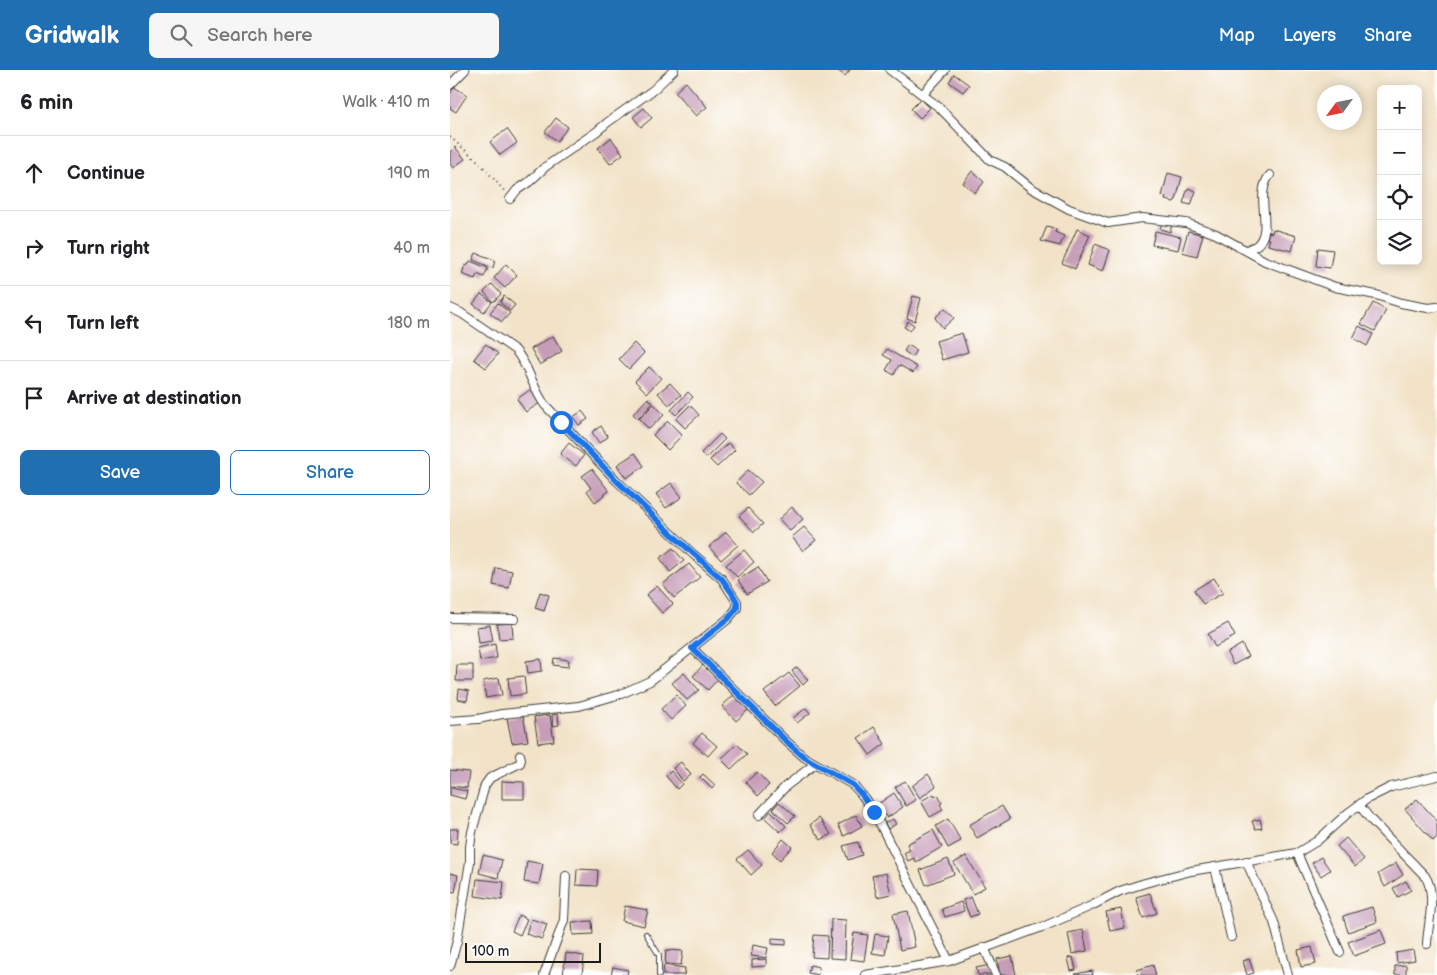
<!DOCTYPE html>
<meta charset="utf-8">
<style>
body{margin:0;font-family:"Balsamiq Sans",sans-serif;background:#f6f6f6;color:#202124}
.controls{position:absolute;right:15px;top:15px;display:grid;overflow:hidden;border-radius:8px;box-shadow:0 2px 12px #0003}
.controls button{width:45px;height:45px;display:grid;place-items:center;padding:0;border:0;border-bottom:1px solid #e0e0e0;background:#fff;color:#202124;font:25px sans-serif}
.compass{position:absolute;left:867px;top:15px;width:45px;height:45px;border-radius:50%;background:#fff;box-shadow:0 2px 12px #0003;rotate:237deg}
.scale{position:absolute;left:15px;bottom:12px;width:136px;box-sizing:border-box;padding-left:5px;border:2px solid #1c1c1c;border-top:0;font-size:14px;line-height:18px;white-space:nowrap;color:#1c1c1c;-webkit-text-stroke:4px #fff;paint-order:stroke}
.stop{position:absolute;width:15px;height:15px;margin:-11px;border:4px solid #1a73e8;border-radius:50%;background:#fff}
.stop.end{background:#1a73e8;border-color:#fff;box-shadow:0 1px 5px #0008}
.list{margin:0;padding:0;list-style:none}
h2{display:flex;justify-content:space-between;align-items:center;height:65px;margin:0;padding:0 20px;font-size:21px}
h2 small{font-size:16px;font-weight:400;color:#757577}
.list li{display:grid;grid-template-columns:32px 1fr auto;gap:15px;align-items:center;box-sizing:border-box;height:75px;padding:0 20px;border-top:1px solid #e0e0e0}
.list b{display:block;font-size:19px;white-space:nowrap}
.list em{font-size:16px;font-style:normal;color:#757577}
.actions{display:flex;gap:10px;padding:15px 20px}
.actions a{flex:1;padding:11px 0;border:1px solid #1f6fb2;border-radius:8px;text-align:center;font-size:18px;color:#1f6fb2}
.actions .main{background:#1f6fb2;color:#fff}
.icon{flex:none;width:28px;height:28px;fill:none;stroke:currentColor;stroke-width:2;stroke-linecap:round;stroke-linejoin:round}
.map{position:relative;flex:none;width:987px;height:905px;overflow:hidden}
header{display:flex;align-items:center;gap:30px;box-sizing:border-box;height:70px;padding:0 25px;background:#1f6fb2;color:#fff}
header strong{font-size:24px}
nav{display:flex;gap:28px;margin-inline-start:auto;font-size:18px}
.search{width:350px;height:45px;background:#f6f6f6;display:flex;align-items:center;gap:12px;box-sizing:border-box;padding:0 18px;border-radius:8px;color:#757577;font-size:19px}
main{display:flex}
aside{flex:1;background:#fff}
.map>svg:first-child{display:block}
.building{fill:#c69db8}
.lines{fill:none;stroke-linecap:round;stroke-linejoin:round}
.lane-casing{stroke:#3c3a36;stroke-width:6}
.street-casing{stroke:#3c3a36;stroke-width:10}
.path{stroke:#3c3a36;stroke-width:2;stroke-dasharray:1 4;stroke-linecap:butt}
.lane{stroke:#fff;stroke-width:4}
.street{stroke:#fff;stroke-width:8}
.route{stroke:#1a73e8;stroke-width:6}
</style>
<header>
<strong>Gridwalk</strong>
<div class="search"><svg class="icon" aria-label="search" viewBox="0 0 24 24"><circle cx="10" cy="10" r="6"/><path d="M15 15l6 6"/></svg>Search here</div>
<nav><a>Map</a><a>Layers</a><a>Share</a></nav>
</header>
<main>
<aside>
<h2>6 min<small>Walk · 410 m</small></h2>
<ul class="list">
<li><svg class="icon" aria-label="ahead" viewBox="0 0 24 24"><path d="M12 20V5M6 11l6-6 6 6"/></svg><div><b>Continue</b></div><em>190 m</em></li>
<li><svg class="icon" aria-label="right" viewBox="0 0 24 24"><path d="M7 20v-9h11M14 6l5 5-5 5"/></svg><div><b>Turn right</b></div><em>40 m</em></li>
<li><svg class="icon" aria-label="left" viewBox="0 0 24 24"><path d="M17 20v-9H6M10 6l-5 5 5 5"/></svg><div><b>Turn left</b></div><em>180 m</em></li>
<li><svg class="icon" aria-label="arrive" viewBox="0 0 24 24"><path d="M6 21V4h12l-3 4 3 4H6"/></svg><div><b>Arrive at destination</b></div></li>
</ul>
<div class="actions"><a class="main">Save</a><a>Share</a></div>
</aside>
<div class="map">
<svg width="987" height="905" viewBox="0 0 987 905">
<rect width="100%" height="100%" fill="#fff"/>
<filter id="ink" filterUnits="userSpaceOnUse"><feTurbulence type="fractalNoise" baseFrequency=".02" numOctaves="2"/><feDisplacementMap in="SourceGraphic" scale="10" xChannelSelector="R" yChannelSelector="G"/><feConvolveMatrix kernelMatrix="1 2 1 2 8 2 1 2 1" color-interpolation-filters="sRGB"/></filter>
<filter id="wash" filterUnits="userSpaceOnUse"><feTurbulence type="fractalNoise" baseFrequency=".0096" numOctaves="4" result="noise"/><feDisplacementMap in="SourceGraphic" scale="20" xChannelSelector="R" yChannelSelector="G"/><feGaussianBlur stdDeviation="1.12" result="paint"/><feColorMatrix in="noise" values="0 0 0 0 0 0 0 0 0 0 0 0 0 0 0 0 0 1.4 0 .05"/><feComposite in="paint" operator="in"/></filter>
<g filter="url(#wash)">
<rect width="100%" height="100%" fill="#f2e3c8"/>
<g id="blocks">
<g class="building">
<path d="M387 0H400L395 6Z"/>
<path d="M504 4 519 15 513 22 499 12Z"/>
<path d="M236 12 257 37 246 46 225 22Z"/>
<path d="M4 17 17 25 6 42 0 38V24Z"/>
<path d="M471 29 480 38 470 48 461 39Z"/>
<path d="M194 38 202 48 191 57 183 47Z"/>
<path d="M106 48 118 57 107 71 95 62Z"/>
<path d="M57 59 67 73 50 85 40 72Z"/>
<path d="M161 68 173 84 160 94 148 78Z"/>
<path d="M5 77 15 89 3 98 0 94V82Z"/>
<path d="M522 101 534 112 525 123 513 113Z"/>
<path d="M718 103 732 107 726 130H725L724 132 715 130 716 127 712 126Z"/>
<path d="M738 118 746 121 741 135 733 133Z"/>
<path d="M712 152 722 154 720 162 710 159Z"/>
<path d="M597 156 606 159 605 162 614 166 610 176 591 171Z"/>
<path d="M627 159 640 165 625 199 612 193Z"/>
<path d="M823 159 846 166 842 181 818 175 820 169H817L819 162 822 163Z"/>
<path d="M705 161 731 167 728 180 702 175Z"/>
<path d="M738 161 753 165 747 186 732 182Z"/>
<path d="M645 174 660 180 653 201 638 195Z"/>
<path d="M868 178 883 180 880 198 866 196Z"/>
<path d="M26 183 45 190 43 198 23 190Z"/>
<path d="M20 191 38 198 34 207 27 204 25 209 12 204 15 195 17 196Z"/>
<path d="M56 194 67 205 55 218 44 208Z"/>
<path d="M42 214 51 224 43 232 34 222Z"/>
<path d="M31 224 42 232 34 242 23 234Z"/>
<path d="M54 226 65 235 60 241 50 232Z"/>
<path d="M463 226 471 228 465 251 457 248Z"/>
<path d="M48 233 60 243 52 252 40 243Z"/>
<path d="M923 233 936 240 925 261 911 254Z"/>
<path d="M495 238 504 248 493 258 485 248Z"/>
<path d="M458 251 464 255 460 261 454 257Z"/>
<path d="M909 256 923 264 917 276 903 268Z"/>
<path d="M512 263 518 282 492 290 486 271Z"/>
<path d="M103 266 112 281 90 295 81 279Z"/>
<path d="M184 273 194 283 179 299 169 289Z"/>
<path d="M36 274 48 284 36 298 24 289Z"/>
<path d="M458 275 466 280 462 287 454 281Z"/>
<path d="M437 279 467 297 463 303 449 295 444 305 436 300 442 290 433 285Z"/>
<path d="M199 297 211 308 197 323 185 311Z"/>
<path d="M220 313 231 325 219 335 208 323Z"/>
<path d="M81 319 90 333 76 342 67 329Z"/>
<path d="M238 322 243 327 226 345 221 340Z"/>
<path d="M198 328 203 333 188 349 183 344Z"/>
<path d="M204 334 214 345 199 359 189 349Z"/>
<path d="M240 335 249 345 235 358 226 349Z"/>
<path d="M132 341 138 349 129 355 123 347Z"/>
<path d="M218 351 232 365 218 380 203 365Z"/>
<path d="M151 356 158 367 149 373 142 362Z"/>
<path d="M270 364 275 369 256 388 251 383Z"/>
<path d="M119 373 134 385 126 396 110 384Z"/>
<path d="M278 373 285 380 267 397 260 390Z"/>
<path d="M185 383 194 396 176 408 167 395Z"/>
<path d="M142 399 159 421 145 432 137 421 141 418 132 406Z"/>
<path d="M298 400 312 412 299 425 286 413Z"/>
<path d="M221 413 232 427 216 438 206 424Z"/>
<path d="M342 437 353 449 340 461 329 449Z"/>
<path d="M298 438 313 454 304 462 289 446Z"/>
<path d="M354 457 366 470 353 481 342 467Z"/>
<path d="M276 462 288 475 271 490 259 477Z"/>
<path d="M223 478 234 491 220 502 210 488Z"/>
<path d="M294 480 304 492 287 507 276 495Z"/>
<path d="M239 494 250 507 224 528 213 514Z"/>
<path d="M308 497 317 512 297 524 288 510Z"/>
<path d="M46 498 62 501 59 518 43 515Z"/>
<path d="M764 508 773 523 753 534 744 520Z"/>
<path d="M207 516 223 534 212 543 196 525Z"/>
<path d="M90 522 99 525 94 541 85 538Z"/>
<path d="M62 553 63 568 49 569 47 554Z"/>
<path d="M778 553 785 566 765 577 758 564Z"/>
<path d="M40 555 43 571 29 573 27 557Z"/>
<path d="M45 574 47 588 30 591 28 578Z"/>
<path d="M792 574 798 587 783 595 777 583Z"/>
<path d="M104 588 119 590 118 597 103 595Z"/>
<path d="M91 589 92 601 78 603 76 591Z"/>
<path d="M7 595H23V611H6Z"/>
<path d="M253 595 268 609 258 620 243 606Z"/>
<path d="M347 597 358 610 353 615 342 601Z"/>
<path d="M234 603 249 620 237 630 222 613Z"/>
<path d="M339 603 350 616 325 636 314 622Z"/>
<path d="M74 606 76 624 60 626 58 608Z"/>
<path d="M49 608 52 625 36 628 33 611Z"/>
<path d="M9 619 19 621 17 631 8 629Z"/>
<path d="M226 625 236 636 221 650 211 639Z"/>
<path d="M284 625 298 640 286 651 272 636Z"/>
<path d="M356 638 360 643 347 653 343 648Z"/>
<path d="M108 644 109 655 103 656 102 645Z"/>
<path d="M73 645 78 671 62 673 57 648Z"/>
<path d="M100 645 104 671 88 673 84 647Z"/>
<path d="M424 657 435 674 420 685 408 668Z"/>
<path d="M252 663 267 676 258 686 243 673Z"/>
<path d="M287 674 297 684 281 699 271 689Z"/>
<path d="M231 692 241 705 233 711 223 698Z"/>
<path d="M0 700 19 702 17 718 0 716Z"/>
<path d="M221 701 232 714 227 719 216 706Z"/>
<path d="M307 702 319 715 308 726 296 712Z"/>
<path d="M253 704 265 715 262 719 250 707Z"/>
<path d="M478 704 486 716 470 728 462 716Z"/>
<path d="M52 711 74 712V729H52Z"/>
<path d="M455 711 466 730 456 736 445 717Z"/>
<path d="M0 718 17 721 15 729 0 725Z"/>
<path d="M444 723 453 737 437 748 428 734Z"/>
<path d="M484 724 485 727 488 725 492 733 490 734 493 740 480 747 471 731Z"/>
<path d="M967 729 987 751V767L983 771 955 739Z"/>
<path d="M329 732 345 746 338 753 323 739Z"/>
<path d="M552 736 560 749 527 768 519 755Z"/>
<path d="M321 741 336 756 330 762 315 748Z"/>
<path d="M406 745 412 756 394 766 388 755Z"/>
<path d="M369 748 381 764 371 770 360 755Z"/>
<path d="M443 749 446 754 438 759 435 753Z"/>
<path d="M498 749 511 771 498 778 486 756Z"/>
<path d="M810 749 812 758 805 759 802 751Z"/>
<path d="M0 759H8L7 774 0 773Z"/>
<path d="M483 760 492 777 466 792 464 788 458 791 454 783 460 780 457 774Z"/>
<path d="M896 768 914 789 905 797 887 776Z"/>
<path d="M333 769 342 777 330 790 322 782Z"/>
<path d="M408 772 412 785 398 790 393 776Z"/>
<path d="M298 780 312 795 301 805 287 789Z"/>
<path d="M33 785 52 790 48 808 29 803Z"/>
<path d="M516 786 535 817 523 824 504 793Z"/>
<path d="M871 787 880 800 871 806 862 793Z"/>
<path d="M498 789 504 804 476 815 470 800Z"/>
<path d="M77 791 93 794 89 814 74 812Z"/>
<path d="M946 793 953 805 935 817 928 804Z"/>
<path d="M127 799 148 800 147 816 126 815Z"/>
<path d="M0 803 8 805 5 822 0 821Z"/>
<path d="M436 803 441 824 427 827 422 806Z"/>
<path d="M27 809 54 812 52 830 25 826Z"/>
<path d="M956 811 961 820 948 827 943 818Z"/>
<path d="M700 823 707 843 693 848 686 827Z"/>
<path d="M521 827 528 844 520 847 513 830Z"/>
<path d="M511 832 514 841 495 847 492 839Z"/>
<path d="M175 836 198 840 194 856 172 851Z"/>
<path d="M922 837 927 852 898 862 893 846Z"/>
<path d="M671 839 675 858 660 861 656 842Z"/>
<path d="M458 841 465 877 450 880 443 844Z"/>
<path d="M69 845 77 849 70 865 62 861Z"/>
<path d="M81 849 97 854 92 869 76 864Z"/>
<path d="M381 849 396 850 395 889 380 888Z"/>
<path d="M142 851 143 864 123 865 122 852Z"/>
<path d="M633 860 637 881 622 884 618 863Z"/>
<path d="M931 860 936 874 904 886 898 872Z"/>
<path d="M404 863 418 865 414 891 400 889Z"/>
<path d="M425 864 438 866 435 885 422 883Z"/>
<path d="M364 865 378 866 377 888 362 887Z"/>
<path d="M322 868 336 869V875L322 874Z"/>
<path d="M303 875 318 878 316 888 301 886Z"/>
<path d="M862 877 866 894 851 897 848 880Z"/>
<path d="M216 880 233 881 231 895 215 894Z"/>
<path d="M963 880 965 890 947 893 946 883Z"/>
<path d="M116 883 134 886 132 905H113Z"/>
<path d="M562 886 566 905H550L547 889Z"/>
<path d="M623 887 626 900 621 901 618 888Z"/>
<path d="M316 889V896L302 897V890Z"/>
<path d="M799 889 804 903 797 905 793 891Z"/>
<path d="M214 895 235 898 234 905H213Z"/>
<path d="M360 895 369 897 368 905 358 903Z"/>
<path d="M540 895 543 905H528L526 898Z"/>
<path d="M703 895 706 905H688L687 900Z"/>
<path d="M956 895V905H945V896Z"/>
<path d="M163 897 178 900 177 905H161Z"/>
<path d="M642 901 643 905H626L625 904Z"/>
</g>
</g>
</g>
<g filter="url(#ink)">
<use href="#blocks" fill-opacity="0" stroke="#3c3a36" stroke-width="1"/>
<g class="lines">
<g class="lane-casing">
<path id="lane" d="M196 864 209 885V905"/>
</g>
<g class="street-casing">
<g id="street">
<path d="M440 0 490 38 540 90 555 97 581 118 619 139 658 153 692 148 736 153 766 164 815 191 885 217 926 225 951 233 978 238 987 237"/>
<path d="M0 15 15 0"/>
<path d="M473 24 495 0"/>
<path d="M60 129 67 120 79 112 95 97 146 62 158 52 203 20 224 0"/>
<path d="M797 180C800 178 805 177 807 175 825 159 803 125 820 105"/>
<path d="M0 238 11 243 65 280C79 295 82 318 95 335L167 411 243 484 272 509 287 532V538L278 549 200 611 171 624 129 636 52 644 28 649 0 651"/>
<path d="M0 548 65 549"/>
<path d="M242 578 337 672 354 687 403 715 412 725 424 742 499 891"/>
<path d="M909 735 921 750 975 806C987 824 978 853 977 874"/>
<path d="M309 745 336 716 365 694"/>
<path d="M847 783 890 882"/>
<path d="M796 791 824 852 838 905"/>
<path d="M765 797 781 867"/>
<path d="M534 877 546 905"/>
<path d="M0 896 7 871 20 792V777L22 762 35 715 40 708 70 693 71 689 70 685"/>
<path d="M94 905 114 850 116 806"/>
<path d="M415 905 499 891 595 856 641 836 670 821 695 813 741 801 847 783 867 771 898 743 917 729 941 717 987 706"/>
</g>
</g>
<path class="path" d="M0 67 29 92 56 123"/>
<use href="#lane" class="lane"/>
<use href="#street" class="street"/>
</g>
</g>
<g class="lines" filter="url(#ink)">
<path class="route" d="M111 352 167 411 226 468 272 509 282 523 287 532V538L278 549 242 578 337 672 354 687 403 715 412 725 424 742"/>
</g>
</svg>
<div class="controls">
<button>+</button>
<button>−</button>
<button><svg class="icon" aria-label="locate" viewBox="0 0 24 24"><circle cx="12" cy="12" r="6"/><path d="M12 2v4M12 18v4M2 12h4M18 12h4"/></svg></button>
<button><svg class="icon" aria-label="layers" viewBox="0 0 24 24"><path d="M12 4l9 5-9 5-9-5zM3 14l9 5 9-5"/></svg></button>
</div>
<svg class="compass" viewBox="-18 -18 36 36"><path d="M0-13l5 13h-10z" fill="#e53935"/><path d="M0 13l5-13h-10z" fill="#757577"/></svg>
<div class="scale">100 m</div>
<div class="stop" style="left:111px;top:352px"></div>
<div class="stop end" style="left:424px;top:742px"></div>
</div>
</main>
